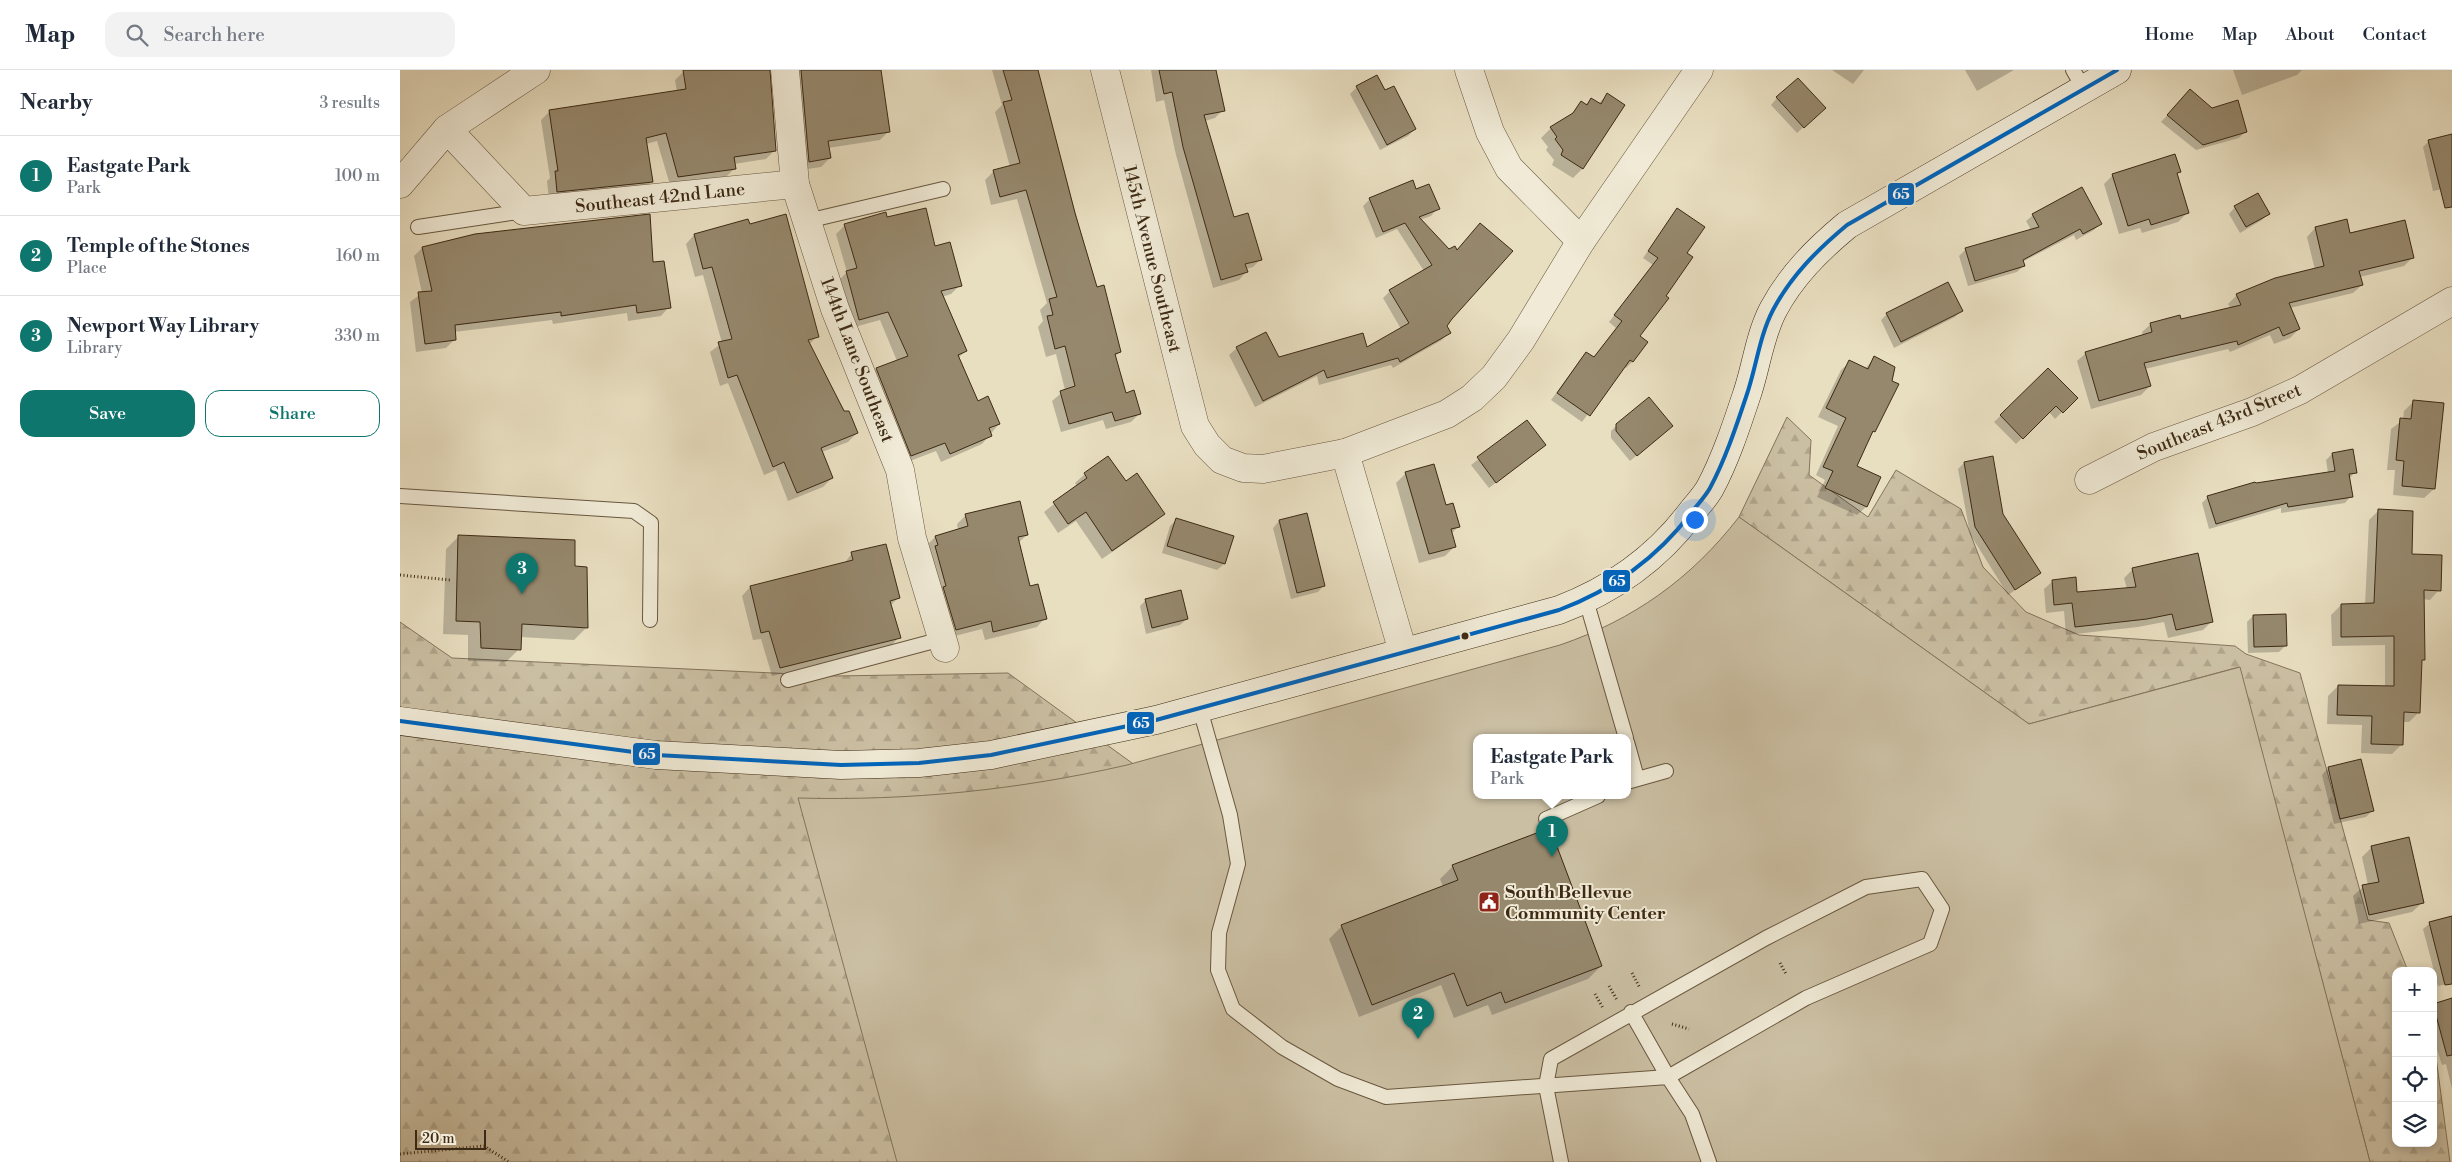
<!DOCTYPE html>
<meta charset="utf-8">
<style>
body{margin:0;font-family:"Libre Bodoni",serif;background:#f2f2f3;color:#1f2937}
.controls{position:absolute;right:15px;bottom:15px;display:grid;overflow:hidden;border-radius:10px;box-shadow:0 2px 8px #0003}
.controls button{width:45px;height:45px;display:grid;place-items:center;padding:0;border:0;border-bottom:1px solid #e0e1e3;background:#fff;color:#1f2937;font:25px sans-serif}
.scale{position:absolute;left:15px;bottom:12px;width:71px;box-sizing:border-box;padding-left:5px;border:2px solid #3d2a14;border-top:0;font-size:14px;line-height:18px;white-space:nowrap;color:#3d2a14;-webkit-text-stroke:4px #f0ead6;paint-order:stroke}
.you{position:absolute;left:1294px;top:449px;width:18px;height:18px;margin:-12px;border:4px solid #fff;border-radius:50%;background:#1a73e8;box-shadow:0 0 0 8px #1a73e833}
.badge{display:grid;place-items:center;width:32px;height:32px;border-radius:50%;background:#0f766e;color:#fff;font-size:16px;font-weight:700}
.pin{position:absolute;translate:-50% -41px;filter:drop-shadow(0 1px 2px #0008)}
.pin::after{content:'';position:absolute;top:26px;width:18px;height:15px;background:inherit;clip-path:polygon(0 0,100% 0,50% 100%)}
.popup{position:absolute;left:1073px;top:664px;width:158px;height:65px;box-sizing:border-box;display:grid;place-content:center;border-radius:10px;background:#fff;filter:drop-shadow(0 1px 4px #0005);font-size:16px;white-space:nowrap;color:#747a83}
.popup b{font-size:19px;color:#1f2937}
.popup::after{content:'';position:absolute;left:50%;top:100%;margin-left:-10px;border:10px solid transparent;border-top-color:#fff}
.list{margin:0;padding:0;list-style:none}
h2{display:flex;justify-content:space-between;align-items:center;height:65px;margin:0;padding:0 20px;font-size:21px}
h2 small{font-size:16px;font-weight:400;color:#747a83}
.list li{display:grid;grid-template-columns:32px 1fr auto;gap:15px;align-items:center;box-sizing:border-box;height:80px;padding:0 20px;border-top:1px solid #e0e1e3}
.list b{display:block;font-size:19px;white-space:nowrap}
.list p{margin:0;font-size:16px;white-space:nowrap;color:#747a83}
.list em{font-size:16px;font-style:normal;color:#747a83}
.actions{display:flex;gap:10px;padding:15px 20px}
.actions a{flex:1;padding:11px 0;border:1px solid #0f766e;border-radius:15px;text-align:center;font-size:18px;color:#0f766e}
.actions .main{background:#0f766e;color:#fff}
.icon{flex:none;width:28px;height:28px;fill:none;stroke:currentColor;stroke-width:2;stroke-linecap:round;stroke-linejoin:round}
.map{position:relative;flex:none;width:2052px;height:1092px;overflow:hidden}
header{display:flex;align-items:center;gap:30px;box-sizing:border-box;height:70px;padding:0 25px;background:#fff;border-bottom:1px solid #e0e1e3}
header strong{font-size:24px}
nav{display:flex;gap:28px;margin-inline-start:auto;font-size:18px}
.search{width:350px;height:45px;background:#f2f2f3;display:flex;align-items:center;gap:12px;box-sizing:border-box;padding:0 18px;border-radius:15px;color:#747a83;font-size:19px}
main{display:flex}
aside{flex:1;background:#fff}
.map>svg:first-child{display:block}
.forest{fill:url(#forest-firs);stroke:#84745c}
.green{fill:#cbbfa3;stroke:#84745c;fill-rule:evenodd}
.shadow{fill:#0003}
.building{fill:#96886d;stroke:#3d2a14}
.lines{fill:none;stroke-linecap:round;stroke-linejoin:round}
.service-casing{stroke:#68573f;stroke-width:16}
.minor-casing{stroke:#68573f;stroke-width:29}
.secondary-casing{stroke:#3d2a14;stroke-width:29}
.path{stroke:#3d2a14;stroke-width:3;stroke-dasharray:1 2.5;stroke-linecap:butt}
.service{stroke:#f0ead6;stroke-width:14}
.minor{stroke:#f0ead6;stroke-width:28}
.secondary{stroke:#f0ead6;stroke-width:28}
.bus-1-casing{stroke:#f0ead6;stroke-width:8}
.bus-1{stroke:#0065bd;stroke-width:4}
.bus-dot{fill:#3d2a14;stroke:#f0ead6;stroke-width:2}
.labels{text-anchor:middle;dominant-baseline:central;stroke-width:4;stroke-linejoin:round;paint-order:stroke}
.street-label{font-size:18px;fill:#3d2a14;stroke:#f0ead6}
.poi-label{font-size:18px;font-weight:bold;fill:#3d2a14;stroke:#f0ead6;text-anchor:start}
.line-badge{stroke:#f0ead6;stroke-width:2}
.badge-label{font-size:14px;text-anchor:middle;font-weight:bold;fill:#fff}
</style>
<header>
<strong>Map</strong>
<div class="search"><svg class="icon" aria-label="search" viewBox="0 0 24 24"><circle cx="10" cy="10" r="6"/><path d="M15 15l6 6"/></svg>Search here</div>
<nav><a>Home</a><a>Map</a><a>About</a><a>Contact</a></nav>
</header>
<main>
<aside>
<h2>Nearby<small>3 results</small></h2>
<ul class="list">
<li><span class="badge">1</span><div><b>Eastgate Park</b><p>Park</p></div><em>100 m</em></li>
<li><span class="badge">2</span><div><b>Temple of the Stones</b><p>Place</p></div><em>160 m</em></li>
<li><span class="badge">3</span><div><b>Newport Way Library</b><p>Library</p></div><em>330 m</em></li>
</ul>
<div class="actions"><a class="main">Save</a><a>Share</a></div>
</aside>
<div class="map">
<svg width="2052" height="1092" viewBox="0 0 2052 1092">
<defs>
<pattern id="forest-firs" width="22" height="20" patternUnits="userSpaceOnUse" patternTransform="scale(1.25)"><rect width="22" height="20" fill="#cbbfa3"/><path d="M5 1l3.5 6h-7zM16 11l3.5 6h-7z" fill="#afa48b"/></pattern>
</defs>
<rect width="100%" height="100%" fill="#e8dec0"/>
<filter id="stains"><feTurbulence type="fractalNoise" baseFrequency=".004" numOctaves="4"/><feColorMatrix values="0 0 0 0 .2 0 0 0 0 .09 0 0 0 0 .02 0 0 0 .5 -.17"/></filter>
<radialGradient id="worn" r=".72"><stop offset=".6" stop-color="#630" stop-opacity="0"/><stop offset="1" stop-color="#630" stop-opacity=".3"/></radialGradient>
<g class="forest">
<path d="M1387 347 1411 370 1409 405 1468 447 1496 400 1561 439 1583 497 1626 542 1679 565 1835 576 1846 584 1900 603 1968 850 1989 853 2008 901H1996V1073H2033V965L2050 1092H1970L1839 597 1629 654 1339 447Z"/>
<path d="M0 552 52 588 437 606 608 603 816 754 1104 1092H0Z"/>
</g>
<path class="green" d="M1339 447 1629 654 1840 597 1970 1092H497L398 728C510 731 618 720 727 695L1160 575C1233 550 1291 509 1339 447ZM1077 668H1227V726H1077Z"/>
<g class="shadow">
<path d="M293 0H368L375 80 366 89 334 94V99L326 107 270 115 257 71 246 74 251 112 243 121 149 130 147 111 150 108 141 50 150 41 277 22 275 10 284 1Z"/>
<path d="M390 0H480L489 61 480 70 428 78 430 88 421 97 401 100Z"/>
<path d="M592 0H637L696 218 720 282 714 287 725 324 740 343 731 352 706 359 703 350 661 362 652 331 665 320 656 284 646 287 638 257 643 251 640 240 647 233 617 129 591 135 585 110 594 101 610 97 595 42 602 35Z"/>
<path d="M751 0H815L823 40 815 48 805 51 834 148 861 189 853 197 846 199V202L839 210 813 218 776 85 764 30 756 32Z"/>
<path d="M1432 0H1464L1453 14Z"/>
<path d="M1565 0H1614L1577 21Z"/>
<path d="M1833 0H1902L1897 5 1842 25Z"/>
<path d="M957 17 985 22 1015 59 1008 66 980 80 950 24Z"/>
<path d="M1207 25 1182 99 1173 108 1152 95 1154 90 1146 80 1148 77 1141 68 1151 58 1168 48 1181 33 1185 35 1191 29 1198 34Z"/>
<path d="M1784 27 1811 39 1846 61 1839 68 1796 80 1761 52Z"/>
<path d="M1377 28 1418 44 1397 63 1371 35Z"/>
<path d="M2052 66V117L2033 121 2023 77 2029 71Z"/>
<path d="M1779 101 1776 105 1788 142 1778 152 1742 163 1740 158 1719 164 1704 114 1713 105Z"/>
<path d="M1015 120 1038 138 1031 146 1020 150 1051 249 1046 256 1049 262 1042 270 993 298 991 295 919 315 917 306 855 337 829 285 837 278 878 289 966 279 1001 259 983 228 990 221 1024 201 997 159 976 168 963 136 970 129Z"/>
<path d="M1835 137 1868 144 1862 150 1840 163 1829 144Z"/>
<path d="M1277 140 1285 183 1238 266 1247 273 1232 292 1226 298 1223 296 1182 352 1151 330 1180 290 1186 283 1193 288 1216 258 1209 252 1253 195 1243 188Z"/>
<path d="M1633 145 1700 154 1694 160 1676 170 1674 165 1622 192 1623 196 1617 202 1568 216 1559 186 1566 179 1631 160 1626 151Z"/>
<path d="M486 148 534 178 560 215 551 224 542 227 566 281 558 288 577 332 599 354 582 374 541 392 536 381 502 394 468 308 476 299 497 291 480 250 451 258 438 211 447 202 436 164 445 155Z"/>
<path d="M347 151 417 266 409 275 457 363 448 372 422 382 432 408 423 417 388 431 376 400 364 405 328 313 320 316 310 282 322 273 303 205 295 207 286 174 294 165Z"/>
<path d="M1946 151 1949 164 2013 187 2004 196 1960 207 1962 215 1953 223 1890 238 1899 259 1890 268 1874 274 1870 265 1830 282 1828 279 1745 299 1750 316 1741 325 1691 339 1677 291 1686 283 1743 266 1742 262 1751 254 1780 251 1831 239 1828 234 1837 225 1915 200 1907 167 1915 158Z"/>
<path d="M22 178 252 194 269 237 261 246 228 251 227 243 153 254 152 250 54 262 55 269 46 278 16 282 10 232 22 223 14 186Z"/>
<path d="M1561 241 1555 247 1494 278 1481 250 1487 244Z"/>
<path d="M1474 288V361L1469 367 1455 397 1479 408 1466 437 1457 445 1417 427 1425 410 1416 405 1438 356 1418 347 1441 300 1450 292 1465 299Z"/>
<path d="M1648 300 1676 328 1655 349 1649 342 1616 374 1594 352Z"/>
<path d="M2014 331 2034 419 2024 428 1993 425 1995 400H1987L1991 359 2003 350 2004 341Z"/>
<path d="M1127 351 1145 375 1089 418 1071 395Z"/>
<path d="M1217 355 1265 362 1230 391 1211 368V361Z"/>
<path d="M1932 384 1955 402 1949 409 1951 426 1945 433 1881 443V438L1809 459 1802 433 1808 427 1855 415 1928 403 1926 390Z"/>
<path d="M1564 393 1602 444 1640 503 1608 525 1570 464 1558 399Z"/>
<path d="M1006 403 1046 437 1058 457 1051 464 1055 476 1045 486 1019 493 996 413Z"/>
<path d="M685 404 725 412 763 444 754 453 702 489 676 451 658 463 644 442 677 416 675 413Z"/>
<path d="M1979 440 2010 485 2039 520 2030 530 2023 529V589L2020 592 2019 642 2009 652H2003L2002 674 1992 684 1961 683 1962 655 1927 654 1928 626 1938 616 1985 617V575L1932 576 1931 545 1941 535H1965L1969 450Z"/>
<path d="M566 445 627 465 618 473 629 517 645 548 637 557 585 570 582 559 547 568 526 476 535 467 558 460 557 454Z"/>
<path d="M906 445 924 515 918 522 891 529 873 458 879 451Z"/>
<path d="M776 450 832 467 824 494 817 500 762 483 770 456Z"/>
<path d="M59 466 174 497 187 557 174 570 120 567 119 579 106 592 68 591V565L43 564 46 479Z"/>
<path d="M452 483 498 528 490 536 499 567 491 576 372 606 361 569 353 570 342 526 350 517 444 494Z"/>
<path d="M1733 499 1812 551 1803 560 1768 568 1764 552 1738 557 1666 565 1664 541 1646 543 1644 519 1653 511 1676 524 1727 519 1724 508Z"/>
<path d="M746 530 787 549 780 555 746 564 740 536Z"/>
<path d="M1853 546 1885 576 1879 582 1848 583 1847 552Z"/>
<path d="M1960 690 1973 740 1966 747 1934 754 1922 705 1928 698Z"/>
<path d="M1149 760 1201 896 1188 909 1092 945 1088 935 1054 948 1041 915 959 947 929 869 942 856 1043 817 1040 809 1053 796Z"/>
<path d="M1972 777 2022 833 2012 842 1959 854 1953 826 1963 817 1968 815 1962 787Z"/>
<path d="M2052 847V913L2038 916 2023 859 2030 853Z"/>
<path d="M2052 929V1019L2046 994 2042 995 2033 967V935Z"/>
</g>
<g class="building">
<path d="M283 0H370L376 81 334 87 336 99 278 107 266 63 246 68 253 112 157 122 155 101H158L149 40 286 19Z"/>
<path d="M401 0H481L490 62 428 71 431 88 409 92Z"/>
<path d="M603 0H638L675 143 697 217 704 215 721 282 715 284 726 323 734 320 741 344 715 351 712 342 669 354 660 321 675 316 665 276 655 279 647 246 653 245 649 229 657 227 626 120 600 127 593 100 620 93 603 32 612 30Z"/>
<path d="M759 0H816L825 41 804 45 834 147 848 143 862 190 845 194 848 202 821 210 783 77 772 22 764 24Z"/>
<path d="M977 5 985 20 994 16 1016 59 987 75 956 16Z"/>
<path d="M1398 8 1426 38 1404 58 1376 27Z"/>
<path d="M1790 19 1812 38 1838 30 1847 62 1803 75 1767 45Z"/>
<path d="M1207 23 1225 35 1183 99 1161 85 1163 80 1155 69 1157 67 1150 57 1173 43 1181 31 1187 35 1191 28 1201 34Z"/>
<path d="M2052 64V137L2045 138 2028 70Z"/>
<path d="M1775 84 1781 102 1777 103 1789 143 1751 155 1749 149 1728 156 1712 104Z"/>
<path d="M1013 110 1016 119 1029 114 1040 139 1019 147 1049 179 1055 176 1057 180 1080 153 1113 181 1052 249 1047 256 1051 263 1000 292 998 288 927 308 924 300 863 331 836 277 866 262 879 287 963 263 967 277 1009 253 989 220 1032 195 1005 153 983 162 969 128Z"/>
<path d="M1682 117 1702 154 1683 164 1680 159 1623 190 1625 196 1575 211 1565 178 1639 157 1632 144Z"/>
<path d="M1858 123 1870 144 1846 157 1834 136Z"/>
<path d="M526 138 535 176 550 172 562 216 541 221 567 281 558 285 578 331 588 326 600 354 589 358 592 366 550 384 545 373 511 386 476 298 508 286 488 242 459 250 446 201 457 198 444 154 486 142 487 147Z"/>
<path d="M1277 138 1305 157 1287 183 1293 187 1266 226 1269 228 1240 266 1248 272 1233 292 1230 290 1190 346 1157 323 1186 282 1194 287 1222 251 1214 245 1258 188 1248 181Z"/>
<path d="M250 144 253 192 264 191 271 238 237 243 236 235 161 246V242L55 255 56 270 25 274 18 222 32 221 22 177 75 164Z"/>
<path d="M386 144 419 267 408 270 444 341H449L458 363 421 378 433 408 397 423 384 392 373 397 337 305 328 308 318 272 332 269 312 197 303 199 294 164 348 149 350 154Z"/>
<path d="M1947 149 1950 163 2005 150 2014 188 1959 201 1963 215 1889 233 1900 259 1883 266 1879 257 1838 275 1837 271 1744 293 1751 316 1699 331 1685 282 1752 262 1750 253 1780 245 1781 249 1841 235 1836 224 1875 208 1924 196 1915 157Z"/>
<path d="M1548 212 1563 241 1501 272 1486 243Z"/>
<path d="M1474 286 1495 297 1492 311 1499 314 1475 362 1473 361 1457 396 1481 407 1467 437 1425 418 1433 401 1423 397 1446 348 1426 338 1449 290 1468 299Z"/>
<path d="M1648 298 1678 328 1663 343 1656 336 1623 369 1600 345Z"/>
<path d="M1249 327 1273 356 1237 386 1216 361V354Z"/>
<path d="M2013 330 2044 333 2035 419 2002 416 2004 391 1996 390 2000 348 2011 349Z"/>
<path d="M1127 350 1146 375 1096 413 1077 387Z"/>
<path d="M1953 379 1957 403 1949 404 1953 427 1888 437 1887 433 1816 454 1807 426 1855 412 1856 413 1935 401 1932 383Z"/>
<path d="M708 386 726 411 737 403 765 444 712 481 686 442 668 454 653 432 687 408 684 403Z"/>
<path d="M1593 386 1603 444 1641 503 1615 520 1575 457 1564 392Z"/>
<path d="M1034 394 1046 435 1053 433 1060 457 1051 459 1056 477 1029 484 1005 402Z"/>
<path d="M620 431 628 465 618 467 630 516 638 514 647 549 593 562 591 551 556 560 543 517 546 516 535 476 538 475 535 466 568 456 565 444Z"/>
<path d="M1978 439 2013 441 2012 484 2042 485 2041 521 2024 520 2025 590H2022L2020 643 2004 642 2003 675 1971 674 1972 646 1937 645 1938 615 1994 616V566L1941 567V534L1974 533Z"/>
<path d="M907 443 925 516 897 523 879 450Z"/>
<path d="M776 448 834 466 825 494 767 476Z"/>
<path d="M58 465 175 470V496L187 497 188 558 122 554 121 580 81 578 80 552 56 551Z"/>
<path d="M486 474 500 528 490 531 501 568 380 598 369 561 361 563 350 516 453 490 451 482Z"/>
<path d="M1798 483 1813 552 1776 560 1772 544 1747 549 1675 557 1672 533 1654 535 1652 510 1676 507 1677 522 1736 517 1732 498Z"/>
<path d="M781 520 788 549 752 558 745 529Z"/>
<path d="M1886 544 1887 576 1854 577 1853 545Z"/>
<path d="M1961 689 1974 741 1940 749 1928 697Z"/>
<path d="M1150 758 1202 896 1105 933 1101 922 1067 936 1054 903 972 935 941 855 1058 810 1052 795Z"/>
<path d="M2009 767 2024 833 1969 845 1962 815 1979 812 1971 776Z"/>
<path d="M2052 846V914L2045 915 2029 852Z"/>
<path d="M2052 928V985L2047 986 2033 934Z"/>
</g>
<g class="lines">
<g class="service-casing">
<g id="service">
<path d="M1673 0 1684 19"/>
<path d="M407 151 543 119"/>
<path d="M18 157 124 141"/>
<path d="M0 426 234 441 251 453 250 550"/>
<path d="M1186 530 1226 668"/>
<path d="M388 610 542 569"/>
<path d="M800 639 830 745 838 794 819 863 818 900 833 939 882 977 938 1009 986 1027 1268 1007 1292 1044 1309 1092"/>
<path d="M1227 672 1237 708"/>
<path d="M1227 712 1266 701"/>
<path d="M1146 749 1198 726"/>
<path d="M1161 1092 1146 1016 1151 989 1366 868 1466 817 1522 809 1542 839 1530 874 1406 928 1268 1007 1231 942"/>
</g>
</g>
<g class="minor-casing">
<g id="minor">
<path d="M385 0 395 114 435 239 500 400 512 468 545 578"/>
<path d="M705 0 795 356 807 375 822 390 843 398 863 399 945 383 1047 344 1072 328 1094 307 1121 270 1181 171 1299 0"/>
<path d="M1069 0 1090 62 1109 98 1181 171"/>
<path d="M47 59 124 141 395 114"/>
<path d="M0 114 47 59 136 0"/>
<path d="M945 383 1003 582"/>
<path d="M1689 410 1754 377 1852 342 1900 320 2052 231"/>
</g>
</g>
<g class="secondary-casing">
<path id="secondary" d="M0 651 256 685 441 695 519 693 591 685 756 650 1159 540C1212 520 1257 488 1291 443 1297 435 1305 427 1310 418 1325 390 1336 357 1346 327 1356 299 1359 267 1373 240 1391 206 1417 180 1447 155L1717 0"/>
</g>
<g class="path">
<path d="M0 505 50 510"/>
<path d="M1380 893 1386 904"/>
<path d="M1232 903 1240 918"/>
<path d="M1209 916 1217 930"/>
<path d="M1195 924 1203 938"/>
<path d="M1272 954 1289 959"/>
<path d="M0 1084 84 1076 109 1092"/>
</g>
<use href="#service" class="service"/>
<use href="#minor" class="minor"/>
<use href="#secondary" class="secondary"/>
<g class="bus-1-casing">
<path id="bus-1" d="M0 651 256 685 441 695 519 693 591 685 756 650 1159 540C1212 520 1257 488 1291 443 1297 435 1305 427 1310 418 1325 390 1336 357 1346 327 1356 299 1359 267 1373 240 1391 206 1417 180 1447 155L1717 0"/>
</g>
<use href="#bus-1" class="bus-1"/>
</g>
<defs>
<g id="civic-square" transform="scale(1.125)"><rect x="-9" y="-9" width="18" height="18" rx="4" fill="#8f2418" stroke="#f0ead6"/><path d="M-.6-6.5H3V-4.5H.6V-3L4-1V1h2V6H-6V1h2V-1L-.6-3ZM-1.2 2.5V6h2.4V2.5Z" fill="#fff"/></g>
</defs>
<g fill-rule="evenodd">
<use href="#civic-square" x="1089" y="832"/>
</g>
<circle class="bus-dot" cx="1065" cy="566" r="4.5"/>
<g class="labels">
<g class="street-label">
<text transform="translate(260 128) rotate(-6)">Southeast 42nd Lane</text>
<text transform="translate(752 189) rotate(76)">145th Avenue Southeast</text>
<text transform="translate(457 290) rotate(69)">144th Lane Southeast</text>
<text transform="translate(1819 352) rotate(-22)">Southeast 43rd Street</text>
</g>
<g class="poi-label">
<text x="1105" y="822">South Bellevue<tspan x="1105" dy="21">Community Center</tspan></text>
</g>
</g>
<g class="line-badge">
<rect x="1487" y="112" width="28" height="24" rx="5" fill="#0065bd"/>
<rect x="1202" y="499" width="29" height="24" rx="5" fill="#0065bd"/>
<rect x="726" y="641" width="29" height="24" rx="5" fill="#0065bd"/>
<rect x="232" y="672" width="29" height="24" rx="5" fill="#0065bd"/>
</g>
<g class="badge-label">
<text x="1501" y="129">65</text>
<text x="1217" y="516">65</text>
<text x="741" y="658">65</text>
<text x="247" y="689">65</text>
</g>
<rect width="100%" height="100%" filter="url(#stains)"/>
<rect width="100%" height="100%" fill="url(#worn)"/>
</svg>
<div class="controls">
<button>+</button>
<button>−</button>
<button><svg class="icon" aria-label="locate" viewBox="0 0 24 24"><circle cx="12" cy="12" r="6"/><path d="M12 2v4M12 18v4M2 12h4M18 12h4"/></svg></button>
<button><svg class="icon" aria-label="layers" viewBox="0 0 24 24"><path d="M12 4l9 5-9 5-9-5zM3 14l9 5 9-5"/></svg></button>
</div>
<div class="scale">20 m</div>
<div class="you"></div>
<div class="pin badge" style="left:1152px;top:787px">1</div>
<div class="popup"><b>Eastgate Park</b>Park</div>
<div class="pin badge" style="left:1018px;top:969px">2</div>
<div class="pin badge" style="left:122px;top:524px">3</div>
</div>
</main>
